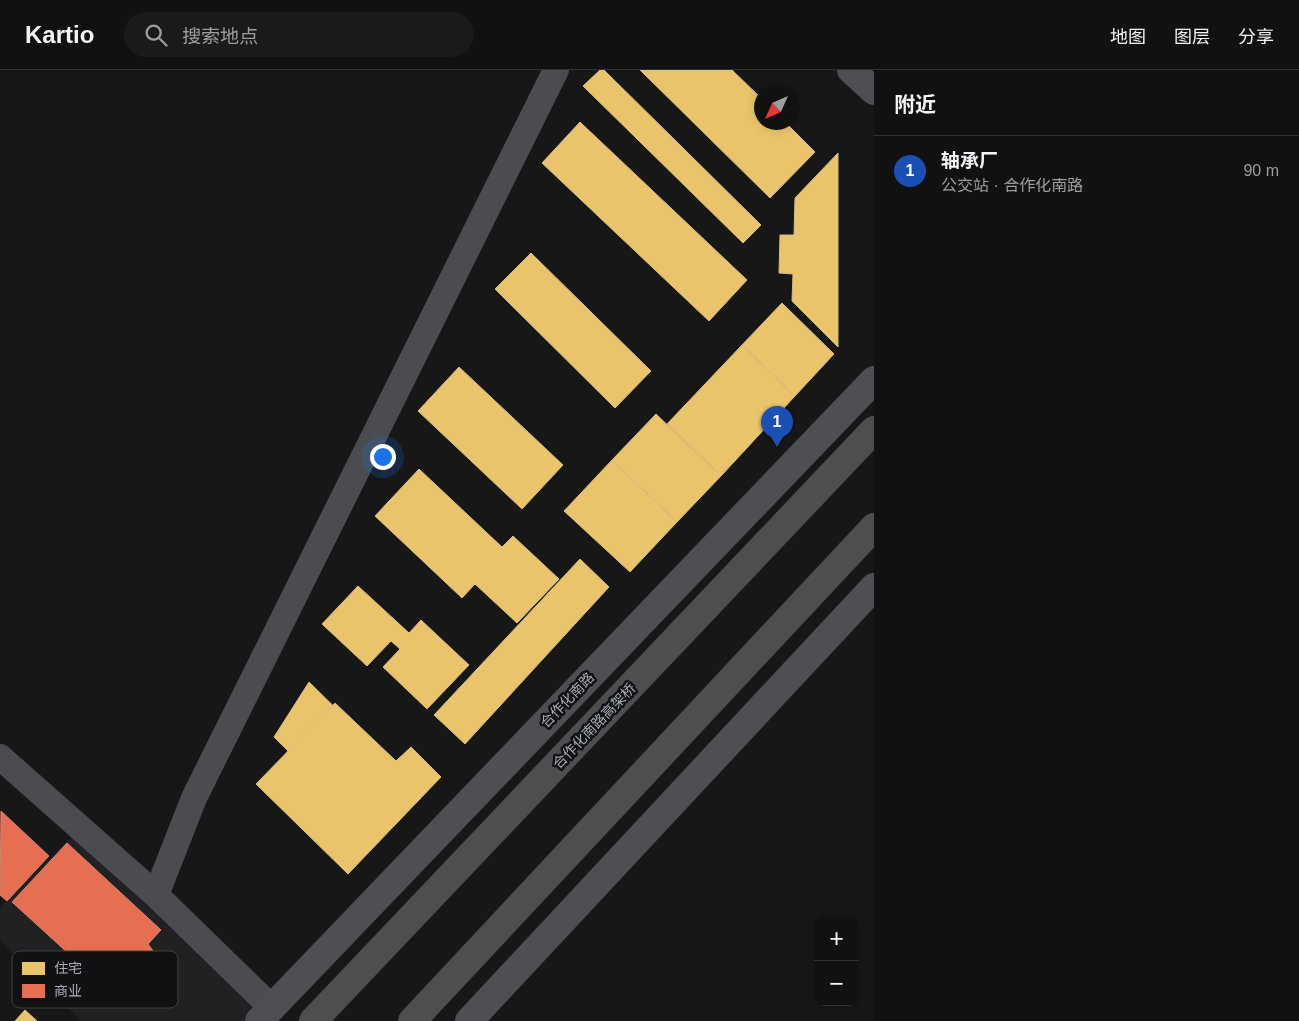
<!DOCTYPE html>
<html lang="zh">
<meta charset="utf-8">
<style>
body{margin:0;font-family:Helvetica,"Noto Sans SC",sans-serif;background:#1a1a1a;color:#f1f3f6}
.controls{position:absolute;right:15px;bottom:15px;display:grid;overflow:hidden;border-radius:10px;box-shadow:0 2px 12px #0003}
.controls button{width:45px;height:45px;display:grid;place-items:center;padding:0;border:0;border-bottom:1px solid #303131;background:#111;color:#f1f3f6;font:25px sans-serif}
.compass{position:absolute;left:754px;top:15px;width:45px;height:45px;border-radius:50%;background:#111;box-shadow:0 2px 12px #0003;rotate:225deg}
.you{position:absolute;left:382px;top:386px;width:18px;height:18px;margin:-12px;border:4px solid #fff;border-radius:50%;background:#1a73e8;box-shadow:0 0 0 8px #1a73e833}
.badge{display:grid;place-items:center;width:32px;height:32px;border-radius:50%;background:#7c3aed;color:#fff;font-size:16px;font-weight:700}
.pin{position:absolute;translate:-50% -41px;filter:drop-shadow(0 1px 2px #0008)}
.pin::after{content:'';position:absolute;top:26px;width:18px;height:15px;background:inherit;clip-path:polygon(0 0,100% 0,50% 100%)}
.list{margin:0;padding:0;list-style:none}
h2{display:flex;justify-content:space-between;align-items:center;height:65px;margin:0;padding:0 20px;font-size:21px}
h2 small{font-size:16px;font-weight:400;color:#9c9d9f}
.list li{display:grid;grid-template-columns:32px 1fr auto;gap:15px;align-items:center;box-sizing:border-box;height:70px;padding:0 20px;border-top:1px solid #303131}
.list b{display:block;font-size:19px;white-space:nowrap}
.list p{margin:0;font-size:16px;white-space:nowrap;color:#9c9d9f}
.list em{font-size:16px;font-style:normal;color:#9c9d9f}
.icon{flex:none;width:28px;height:28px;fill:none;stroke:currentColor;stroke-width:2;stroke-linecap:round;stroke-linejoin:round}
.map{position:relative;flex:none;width:874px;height:951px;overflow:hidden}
header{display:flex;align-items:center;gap:30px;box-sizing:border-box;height:70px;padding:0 25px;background:#111;border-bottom:1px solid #303131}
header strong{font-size:24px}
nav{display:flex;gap:28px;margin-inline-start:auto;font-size:18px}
.search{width:350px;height:45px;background:#1a1a1a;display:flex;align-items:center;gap:12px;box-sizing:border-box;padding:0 18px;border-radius:28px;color:#9c9d9f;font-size:19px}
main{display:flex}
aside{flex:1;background:#111}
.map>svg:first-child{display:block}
.built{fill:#212123}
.homes{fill:#e9c46a;stroke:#d6bd81}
.shops{fill:#e76f51;stroke:#d48270}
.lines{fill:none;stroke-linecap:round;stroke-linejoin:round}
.street{stroke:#4b4c50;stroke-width:26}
.primary{stroke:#4d4f52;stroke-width:28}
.highway{stroke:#4e4e51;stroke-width:28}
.labels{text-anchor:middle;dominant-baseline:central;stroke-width:5;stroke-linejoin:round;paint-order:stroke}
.street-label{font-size:14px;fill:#a8adb8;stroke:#111113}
.key{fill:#111113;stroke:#3e4045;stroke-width:1}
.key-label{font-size:14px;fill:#a8adb8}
</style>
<header>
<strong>Kartio</strong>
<div class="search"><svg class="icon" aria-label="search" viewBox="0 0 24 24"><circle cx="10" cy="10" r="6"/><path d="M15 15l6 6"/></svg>搜索地点</div>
<nav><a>地图</a><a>图层</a><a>分享</a></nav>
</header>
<main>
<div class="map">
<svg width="874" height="951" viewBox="0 0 874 951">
<rect width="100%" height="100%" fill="#171717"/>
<path class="built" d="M80 759 272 938 259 951H81L0 871V837Z"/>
<g class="homes">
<path d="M600 0H604L761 155 743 173 583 16Z"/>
<path d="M640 0H732L762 29V52H785L815 82 770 128Z"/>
<path d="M580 52 747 210 709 251 542 93Z"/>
<path d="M838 83V277L792 231 793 204 779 203 780 165H794L795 128Z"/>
<path d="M531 183 651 301 615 338 495 219Z"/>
<path d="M782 233 834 284 795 326 742 275Z"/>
<path d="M742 275 795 326 721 406 667 354Z"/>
<path d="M459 297 563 395 522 439 418 341Z"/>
<path d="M656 344 721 406 677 452 612 390Z"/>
<path d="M612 390 677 452 630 502 564 441Z"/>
<path d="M419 399 502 477 513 466 559 509 517 553 475 514 462 528 375 446Z"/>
<path d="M580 489 609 517 465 674 434 645Z"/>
<path d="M358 516 409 563 421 550 469 595 427 639 383 597 400 579 391 571 367 596 322 554Z"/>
<path d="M309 612 414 715 370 762 274 667Z"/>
<path d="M335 633 396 691 411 677 441 707 348 804 256 714Z"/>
<path d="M25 940 37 951H15Z"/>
</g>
<g class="shops">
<path d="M1 741 49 786 7 831 0 825Z"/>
<path d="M67 773 161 860 148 874 156 885 146 901 124 913 115 904 104 916 12 832Z"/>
</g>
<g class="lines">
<g class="street">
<path d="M0 687 156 825"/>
<path d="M272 938 156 825 194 728 556 0"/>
</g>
<g class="primary">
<path d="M851 0 874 21"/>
<path d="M259 951 874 310"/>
<path d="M469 951 874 517"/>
</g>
<g class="highway">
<path d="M313 951 874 360"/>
<path d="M412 951 874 457"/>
</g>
</g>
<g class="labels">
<g class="street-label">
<text transform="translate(567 630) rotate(-46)">合作化南路</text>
<text transform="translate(594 656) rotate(-46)">合作化南路高架桥</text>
</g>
</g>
<rect x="12" y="881" width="166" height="57" rx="8" class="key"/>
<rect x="22" y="892" width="23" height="13" fill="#e9c46a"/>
<rect x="22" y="914" width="23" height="14" fill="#e76f51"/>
<g class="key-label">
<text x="54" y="903">住宅</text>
<text x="54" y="926">商业</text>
</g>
</svg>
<div class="controls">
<button>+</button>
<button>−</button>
</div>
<svg class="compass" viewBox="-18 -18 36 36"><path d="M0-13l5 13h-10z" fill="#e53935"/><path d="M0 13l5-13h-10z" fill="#9c9d9f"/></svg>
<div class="you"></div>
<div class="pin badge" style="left:777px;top:377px;background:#1a4fb4">1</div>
</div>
<aside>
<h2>附近<small></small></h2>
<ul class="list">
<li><span class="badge" style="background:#1a4fb4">1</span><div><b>轴承厂</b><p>公交站 · 合作化南路</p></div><em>90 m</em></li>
</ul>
</aside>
</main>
